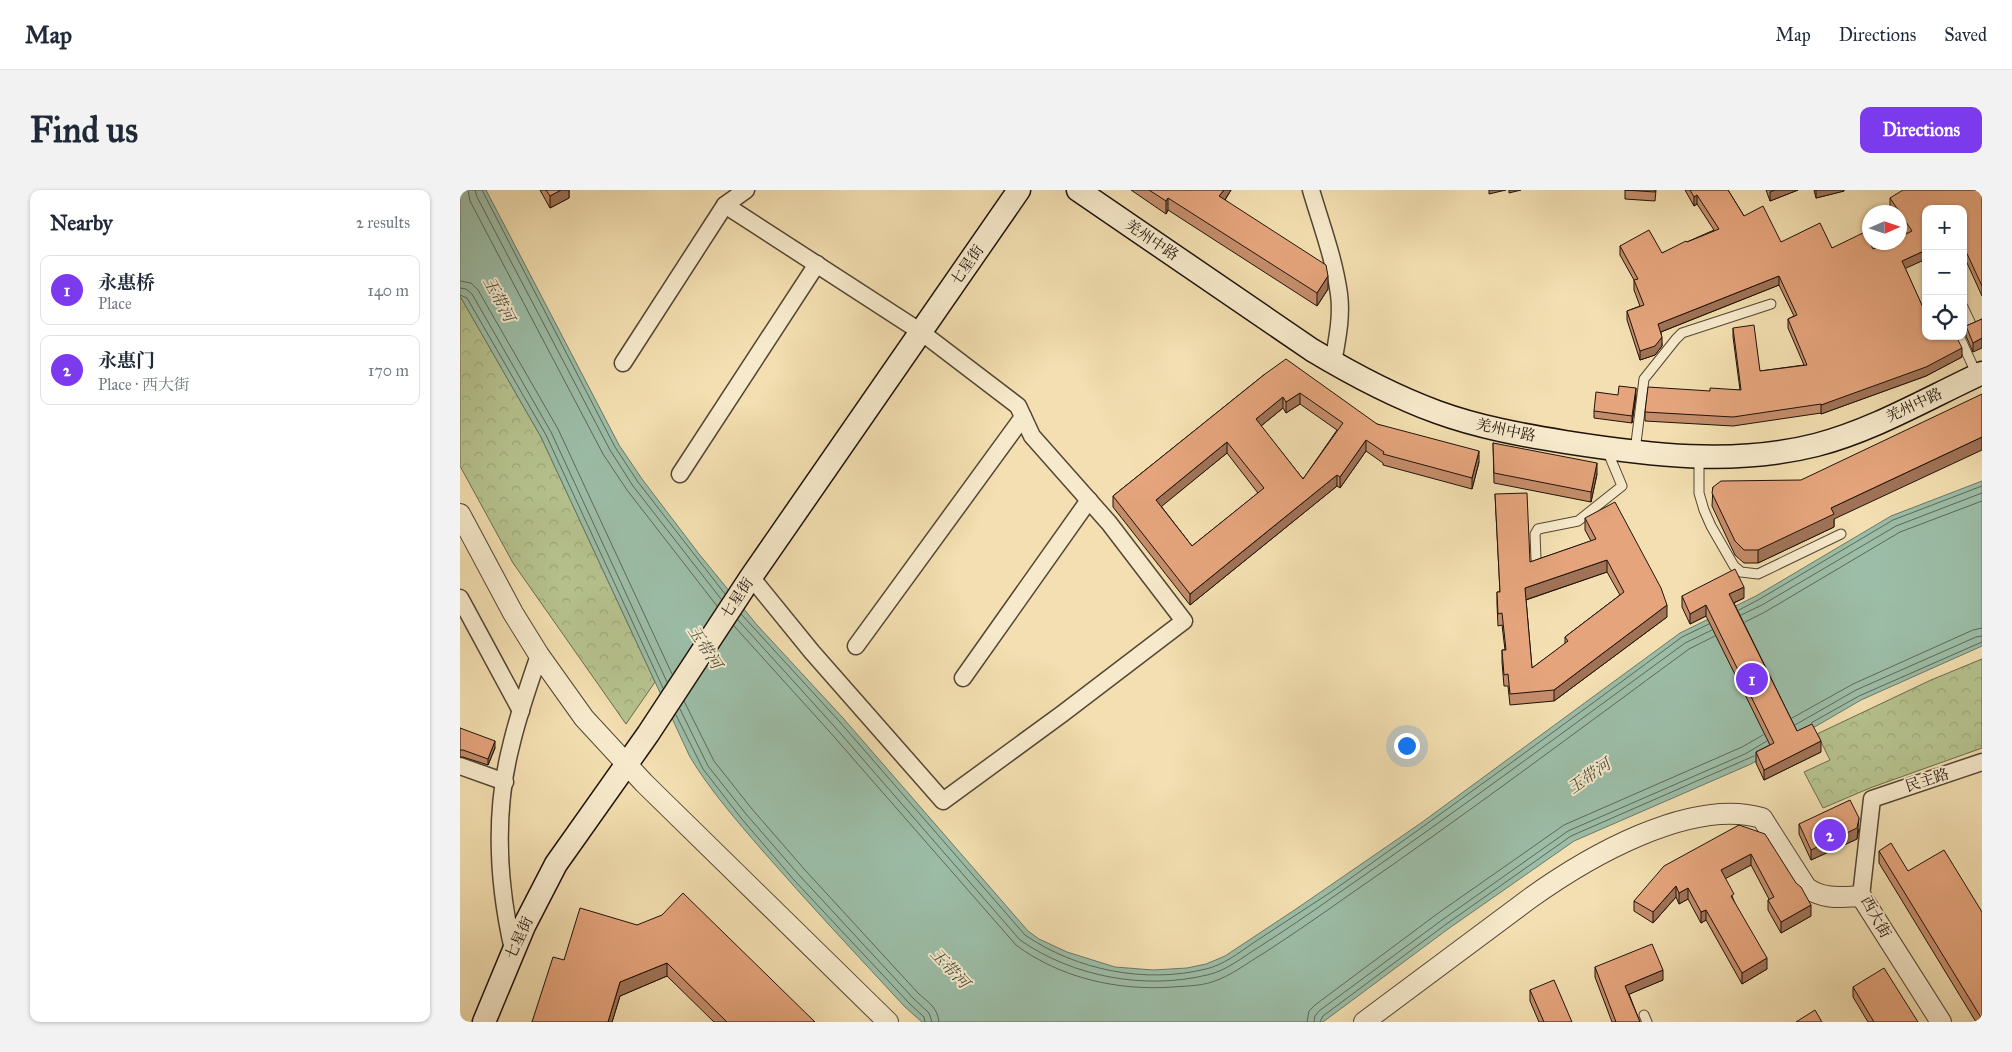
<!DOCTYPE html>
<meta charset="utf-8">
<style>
body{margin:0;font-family:"IM FELL Great Primer","Noto Serif SC",serif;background:#f2f2f3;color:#1f2937}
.controls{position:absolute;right:15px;top:15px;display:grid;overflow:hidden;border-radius:10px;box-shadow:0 1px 4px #0004}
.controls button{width:45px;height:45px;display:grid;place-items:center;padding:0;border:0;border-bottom:1px solid #e0e1e3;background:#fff;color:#1f2937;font:25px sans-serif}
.compass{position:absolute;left:1402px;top:15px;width:45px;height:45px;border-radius:50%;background:#fff;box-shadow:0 1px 4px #0004;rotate:87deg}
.you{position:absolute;left:946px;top:555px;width:18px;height:18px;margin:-12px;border:4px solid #fff;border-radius:50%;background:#1a73e8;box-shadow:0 0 0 8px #1a73e833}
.badge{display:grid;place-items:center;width:32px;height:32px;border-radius:50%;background:#7c3aed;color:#fff;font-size:16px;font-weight:700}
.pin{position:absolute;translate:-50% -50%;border:2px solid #fff;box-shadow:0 1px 5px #0006}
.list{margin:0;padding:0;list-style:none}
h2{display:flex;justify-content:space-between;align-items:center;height:65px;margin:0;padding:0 20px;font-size:21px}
h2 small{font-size:16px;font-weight:400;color:#747a83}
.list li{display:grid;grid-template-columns:32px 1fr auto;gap:15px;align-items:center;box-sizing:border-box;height:70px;margin:0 10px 10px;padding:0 10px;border:1px solid #e0e1e3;border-radius:10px}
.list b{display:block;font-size:19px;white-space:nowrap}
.list p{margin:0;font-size:16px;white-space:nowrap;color:#747a83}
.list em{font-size:16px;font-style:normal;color:#747a83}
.icon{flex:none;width:28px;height:28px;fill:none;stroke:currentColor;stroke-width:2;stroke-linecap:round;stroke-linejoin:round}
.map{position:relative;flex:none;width:1522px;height:832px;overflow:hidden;border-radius:10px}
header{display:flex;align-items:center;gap:30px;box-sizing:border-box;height:70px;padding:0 25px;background:#fff;border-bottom:1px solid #e0e1e3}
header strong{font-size:24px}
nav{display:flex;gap:28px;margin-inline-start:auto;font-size:18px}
.intro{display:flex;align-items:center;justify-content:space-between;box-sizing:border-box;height:120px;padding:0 30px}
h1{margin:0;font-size:35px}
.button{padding:12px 22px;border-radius:10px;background:#7c3aed;color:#fff;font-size:18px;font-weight:700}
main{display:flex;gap:30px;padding:0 30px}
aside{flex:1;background:#fff;border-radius:10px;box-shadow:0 1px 4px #0004}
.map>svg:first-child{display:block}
.park{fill:url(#park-crowns);stroke:#6a6b4c}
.water{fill:#9cbda7;stroke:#6a7968}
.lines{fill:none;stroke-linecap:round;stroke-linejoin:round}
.shore{stroke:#5e6858;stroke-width:1}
.service-casing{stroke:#544634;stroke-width:11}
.minor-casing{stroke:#544634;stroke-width:19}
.tertiary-casing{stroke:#544634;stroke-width:22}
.secondary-casing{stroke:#1f130a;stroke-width:25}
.service{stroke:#f7eacc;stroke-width:9}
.minor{stroke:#f7eacc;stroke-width:16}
.tertiary{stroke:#f7eacc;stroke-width:20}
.secondary{stroke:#f7eacc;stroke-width:22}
.wall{fill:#c58d6b;stroke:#1f130a;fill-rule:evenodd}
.shaded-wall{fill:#a07357;stroke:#1f130a}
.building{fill:#e5a47c;stroke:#1f130a;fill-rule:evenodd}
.labels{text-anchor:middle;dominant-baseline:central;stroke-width:4;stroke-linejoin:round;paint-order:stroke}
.street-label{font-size:15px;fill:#1f130a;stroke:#f7eacc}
.water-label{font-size:16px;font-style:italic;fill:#4b4e41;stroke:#f7eacc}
</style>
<header>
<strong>Map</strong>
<nav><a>Map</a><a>Directions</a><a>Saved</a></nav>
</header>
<div class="intro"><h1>Find us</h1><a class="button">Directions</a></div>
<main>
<aside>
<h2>Nearby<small>2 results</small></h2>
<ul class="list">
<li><span class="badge">1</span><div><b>永惠桥</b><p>Place</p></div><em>140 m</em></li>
<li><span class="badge">2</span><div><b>永惠门</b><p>Place · 西大街</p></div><em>170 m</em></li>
</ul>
</aside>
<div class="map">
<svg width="1522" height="832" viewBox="0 0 1522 832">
<defs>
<pattern id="park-crowns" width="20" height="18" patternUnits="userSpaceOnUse" patternTransform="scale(1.25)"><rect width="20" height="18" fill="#b6c38f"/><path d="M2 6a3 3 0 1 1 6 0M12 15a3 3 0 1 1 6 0" fill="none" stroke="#9ca77a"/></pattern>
</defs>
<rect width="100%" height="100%" fill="#f3dfb1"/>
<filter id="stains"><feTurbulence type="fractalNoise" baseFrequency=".004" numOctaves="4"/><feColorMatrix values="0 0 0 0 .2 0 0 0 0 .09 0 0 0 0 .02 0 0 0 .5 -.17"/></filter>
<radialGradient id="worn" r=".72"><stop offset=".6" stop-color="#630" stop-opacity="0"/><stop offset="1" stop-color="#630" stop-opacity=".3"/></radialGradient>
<g class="park">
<path d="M0 106 81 247 195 492 166 534 53 373 0 276Z"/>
<path d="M1522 469V558L1410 598 1363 618 1344 582 1370 570 1357 544 1471 490Z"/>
</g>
<path class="water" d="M0 0H26L159 255 182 289 239 364 297 435 383 528 568 741 579 749 607 762 655 777 693 780 727 778 746 774 765 766 836 719 961 633 1220 443 1296 406 1431 326 1522 291V456L1401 510 1291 574 1114 651 988 739 863 832H462L445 817C397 765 348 713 302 660 276 630 250 600 230 567L81 247 0 106Z"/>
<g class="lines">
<g class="shore">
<path d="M8 0 10 11 143 264 167 300 257 416"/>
<path d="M15 0 17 7 150 260 173 296 261 409"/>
<path d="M22 0 155 257 178 292 265 404"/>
<path d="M0 91 11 93 18 100 98 239 212 484"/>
<path d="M0 98 6 99 12 104 91 242 207 492"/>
<path d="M0 105 7 108 86 245 203 498"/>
<path d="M1279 420 1298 410 1433 330 1522 296"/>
<path d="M281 424 379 531 565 745C616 780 685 794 746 779 763 775 779 763 793 753 819 736 845 719 871 702 989 619 1106 533 1222 447L1249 434"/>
<path d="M1281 425 1302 415 1436 336 1522 303"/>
<path d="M278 430 374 536 560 750C613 787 685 800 747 785 766 781 783 767 799 757 824 741 849 724 873 707 992 625 1109 538 1225 453L1252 440"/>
<path d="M1285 432 1305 422 1440 342 1522 311"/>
<path d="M274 436 369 541 556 755C600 788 658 801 713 797 726 796 740 796 752 792 771 786 787 773 804 763 833 744 861 725 889 705 1004 626 1116 542 1229 459L1255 446"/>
<path d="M224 511 254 571 292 619 345 680 458 803C468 812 478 818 479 832"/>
<path d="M220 519 248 576 286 624 339 685 453 808 469 823 472 832"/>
<path d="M216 525 243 579 281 628 334 690 449 813 464 827 465 832"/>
<path d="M1332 528 1393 494 1513 440 1522 438"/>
<path d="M1351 533 1399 506 1522 452"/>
<path d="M1335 535 1396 500 1516 447 1522 446"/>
<path d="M847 832 849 821 855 815 977 724 1104 635 1282 557 1303 545"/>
<path d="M854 832 855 826 859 821 982 730 1108 641 1285 564 1307 551"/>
<path d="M860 832 863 826 985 735 1111 646 1294 566"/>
</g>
<g class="service-casing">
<g id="service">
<path d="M1503 117 1511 134 1503 137"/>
<path d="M1499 146 1517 185"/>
<path d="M1175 261 1184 189 1216 149 1222 143 1311 114"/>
<path d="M1239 267V303L1244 320 1251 336 1274 376 1281 382 1298 384 1381 344"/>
<path d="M1076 369 1075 344 1078 339 1118 331 1162 296 1147 260"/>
<path d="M1184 825 1187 832"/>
</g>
</g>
<g class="minor-casing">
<g id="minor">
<path d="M851 0C861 34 874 68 879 104 882 127 877 150 873 173"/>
<path d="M265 15 461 142 558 216 572 246 649 333 724 431 602 524 483 611 352 462 291 387"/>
<path d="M163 173 265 15 286 0"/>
<path d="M220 284 357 74"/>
<path d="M0 408 61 521"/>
<path d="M396 456 563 227"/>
<path d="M503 488 629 310"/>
<path d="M0 576 45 592"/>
<path d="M1401 706 1412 609 1522 572"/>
<path d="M53 760C38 694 34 622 51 556 58 525 69 495 79 465"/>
</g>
</g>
<g class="tertiary-casing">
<g id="tertiary">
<path d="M0 324 53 423 79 465 124 528 184 593 428 832"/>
<path d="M904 832 1069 709C1126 668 1230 607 1302 628L1346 697C1362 710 1383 707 1401 706L1481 832"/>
</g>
</g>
<g class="secondary-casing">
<g id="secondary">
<path d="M618 0 852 160C892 184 933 206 977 222 1018 237 1062 245 1105 252 1188 265 1273 276 1356 255 1414 240 1468 208 1522 183"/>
<path d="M24 832 64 736 96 674 188 544 291 387 559 0"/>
</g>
</g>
<use href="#service" class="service"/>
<use href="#minor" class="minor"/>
<use href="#tertiary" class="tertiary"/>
<use href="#secondary" class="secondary"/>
</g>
<g class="wall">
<path d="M80 0H109V8L90 18Z"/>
<path d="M671 0H771L765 10 868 99 857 116 708 20 706 24Z"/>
<path d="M1165 0H1196L1195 11 1165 9Z"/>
<path d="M1225 0H1268L1284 26 1321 52 1372 58 1413 59 1447 43 1440 31V22H1434L1430 17V8L1522 0V106L1503 64V19H1466V69L1445 78 1477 149 1502 167 1466 186 1361 224V223L1273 236 1185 231V222L1250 201 1280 200 1273 147V138L1300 181 1344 175 1328 138V129L1334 126 1319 95 1201 142 1202 156 1195 165 1180 170 1167 130V121L1180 116 1174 100V90L1160 65V56L1202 63 1254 40 1237 14 1234 16Z"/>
<path d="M1306 0H1338L1310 11Z"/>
<path d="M1354 0H1384V1L1356 8Z"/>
<path d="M1522 129 1513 162 1506 146V136Z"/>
<path d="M805 184 917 234 1019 272 1012 299 923 275V273L906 261 880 298 877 296 730 415 653 317V306ZM840 214 877 240 843 289 801 236 823 218 826 223ZM767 263 798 303 732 356 701 316Z"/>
<path d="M1158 205H1176L1172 233 1134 228V221Z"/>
<path d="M1033 253 1137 284 1131 312 1034 293Z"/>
<path d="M1253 297 1374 329V337L1298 373H1284L1275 365 1252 316Z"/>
<path d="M1035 304 1070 372 1131 351 1125 340V328L1207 427 1094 511 1050 515 1048 496H1044L1042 472V460H1045L1042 435 1038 436 1037 414V402H1040ZM1147 382 1160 405 1105 447V454L1072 478 1066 410Z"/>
<path d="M1222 406 1284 408 1274 413 1337 541 1361 562 1304 590 1296 573V562L1310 555 1246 426 1230 434 1222 417Z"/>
<path d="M0 538 35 558 28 575 3 567H0Z"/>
<path d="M1339 634 1399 639 1397 649 1351 670 1339 644Z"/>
<path d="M1279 635 1351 726 1321 743 1308 720V710L1309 709 1291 675 1265 688 1274 711 1307 779 1282 794 1246 730 1241 733 1228 709 1219 714 1216 707 1193 733 1174 721V711Z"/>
<path d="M1419 661 1448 681 1522 722V832H1516L1419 673Z"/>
<path d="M177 735 355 832H254L207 786 160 806 152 832H72L104 770Z"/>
<path d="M1135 777 1203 790 1169 804 1180 832H1152L1135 787Z"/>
<path d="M1393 797 1458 832H1408L1393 807Z"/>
<path d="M1070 800 1112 832H1079L1070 811Z"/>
</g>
<g class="shaded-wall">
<path d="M101 0H109V8L90 18V6Z"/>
<path d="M764 0H771L759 19V6Z"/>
<path d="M1029 0H1046L1029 4Z"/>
<path d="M1049 0H1061L1049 3Z"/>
<path d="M1315 0H1338L1310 11V2Z"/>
<path d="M1356 0H1384V1L1356 8Z"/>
<path d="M1237 5V14L1234 16V7Z"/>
<path d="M708 8V20L706 24V11Z"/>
<path d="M1466 60V69L1442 80V71Z"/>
<path d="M868 86V99L857 116V103Z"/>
<path d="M1319 86V95L1198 143V134Z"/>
<path d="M1202 147V156L1195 165 1180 170V161Z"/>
<path d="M1522 148V158L1513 162V153Z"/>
<path d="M1502 158V167L1466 186 1361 224V215Z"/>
<path d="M1176 198V205L1172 233V226Z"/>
<path d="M840 203V214L826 223V212Z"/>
<path d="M823 207V218L796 240V229Z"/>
<path d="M1522 247V260L1374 329V337L1298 373V360L1371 318Z"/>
<path d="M906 250V261L880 298V287Z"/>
<path d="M767 252V263L696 321V310Z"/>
<path d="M1019 261V272L1012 299V288Z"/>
<path d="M1137 273V284L1131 312V302Z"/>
<path d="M877 285V296L730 415V404Z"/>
<path d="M1147 370V382L1065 410V398Z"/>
<path d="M1284 397V408L1269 415V404Z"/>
<path d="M1207 415V427L1094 511V500Z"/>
<path d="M1246 415V426L1230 434V424Z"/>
<path d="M35 551V558L28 575V569Z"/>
<path d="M1361 551V562L1304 590V580Z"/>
<path d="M1399 628 1397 649 1351 670V660Z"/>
<path d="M1291 664V675L1261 691V680Z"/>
<path d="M1216 696V707L1193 733V722Z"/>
<path d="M1228 698V709L1219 714V703Z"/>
<path d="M1351 715V726L1321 743V732Z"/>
<path d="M1246 720V730L1241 733V722Z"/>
<path d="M1307 768V779L1282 794V783Z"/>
<path d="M207 773V786L160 806 152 832H148L160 792Z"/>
<path d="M1203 780V790L1165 806V796Z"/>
</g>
<g class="building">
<path d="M86 0H101L90 6Z"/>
<path d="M689 0H764L759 6 866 75 868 86 857 103 708 8 706 11Z"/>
<path d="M1165 0H1195V2Z"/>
<path d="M1230 0H1268L1284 26 1303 16 1321 52 1360 33 1372 58 1405 42 1413 59 1428 52H1440V47L1452 41 1430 8 1443 0H1522V96L1503 55V19H1466V60L1442 71 1466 124V146H1476L1477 149 1484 146H1496L1502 158 1466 177 1361 215V214L1273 227 1185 222 1188 197 1250 201V198L1281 200 1273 138 1294 135 1300 181 1347 175 1328 129 1337 125 1319 86 1198 134 1202 147 1195 156 1180 161 1167 121 1184 115 1174 90 1178 89 1160 56 1189 40 1202 63 1226 51 1227 52 1259 39 1237 5 1234 7Z"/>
<path d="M1522 129V148L1513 153 1506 136Z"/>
<path d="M826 169 917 234 1019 261 1012 288 923 264 924 262 906 250 880 287 877 285 730 404 653 306 805 184ZM840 203 883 233 843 289 796 229 823 207 826 212ZM767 252 804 298 732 356 696 310Z"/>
<path d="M1159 196 1176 198 1172 226 1134 221 1136 202 1158 205Z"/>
<path d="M1522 204V247L1371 318 1374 324 1298 360H1284L1275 351 1252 303 1253 297 1261 291 1341 290Z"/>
<path d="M1033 253 1137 273 1131 302 1034 283Z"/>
<path d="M1067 303 1070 372 1136 349 1125 328 1155 312 1201 398 1207 415 1094 500 1050 504 1048 484 1044 485 1042 460H1046L1042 423 1038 424 1037 402H1040L1035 304ZM1147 370 1164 402 1105 447 1108 451 1072 478 1065 398Z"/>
<path d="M1275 379 1284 397 1269 404 1337 541 1352 534 1361 551 1304 580 1296 562 1314 553 1246 415 1230 424 1222 406Z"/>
<path d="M0 538 35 551 28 569 3 560H0Z"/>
<path d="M1390 610 1399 628 1397 638 1351 660 1339 634Z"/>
<path d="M1279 635 1305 644 1336 693 1341 697 1351 715 1321 732 1308 710 1314 707 1291 664 1261 680 1274 704 1271 706 1307 768 1282 783 1246 720 1241 722 1228 698 1219 703 1216 696 1193 722 1174 711 1204 676Z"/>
<path d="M1431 653 1448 681 1484 660 1522 722V829L1419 661Z"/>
<path d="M223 703 355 832H267L207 773 160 792 148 832H72L93 767 104 770 120 718 177 735 202 725Z"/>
<path d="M1192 754 1203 780 1165 796 1180 832H1156L1135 777Z"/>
<path d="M1424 778 1458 832H1414L1393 797Z"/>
<path d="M1094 790 1112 832H1084L1070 800Z"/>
<path d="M1355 820 1362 832H1336Z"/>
</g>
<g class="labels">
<g class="street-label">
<text transform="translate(692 50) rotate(34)">羌州中路</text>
<text transform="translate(507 75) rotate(-55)">七星街</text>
<text transform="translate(1454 215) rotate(-25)">羌州中路</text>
<text transform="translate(1046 240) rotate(12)">羌州中路</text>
<text transform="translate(277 408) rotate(-56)">七星街</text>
<text transform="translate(1467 590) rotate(-18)">民主路</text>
<text transform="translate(1416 727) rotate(61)">西大街</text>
<text transform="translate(59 748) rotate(-65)">七星街</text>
</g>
<g class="water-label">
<text transform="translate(39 109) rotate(62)">玉带河</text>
<text transform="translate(245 457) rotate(57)">玉带河</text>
<text transform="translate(1129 586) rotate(-35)">玉带河</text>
<text transform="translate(490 778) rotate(47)">玉带河</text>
</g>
</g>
<rect width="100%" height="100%" filter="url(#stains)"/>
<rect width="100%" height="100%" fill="url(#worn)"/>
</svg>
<div class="controls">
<button>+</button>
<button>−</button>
<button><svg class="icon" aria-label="locate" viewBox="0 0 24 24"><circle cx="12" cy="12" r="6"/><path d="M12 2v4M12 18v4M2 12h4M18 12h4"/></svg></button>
</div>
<svg class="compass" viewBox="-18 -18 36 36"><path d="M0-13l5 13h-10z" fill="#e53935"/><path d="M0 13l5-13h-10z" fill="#747a83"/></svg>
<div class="you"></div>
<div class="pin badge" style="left:1292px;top:489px">1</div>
<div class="pin badge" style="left:1370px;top:645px">2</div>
</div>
</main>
